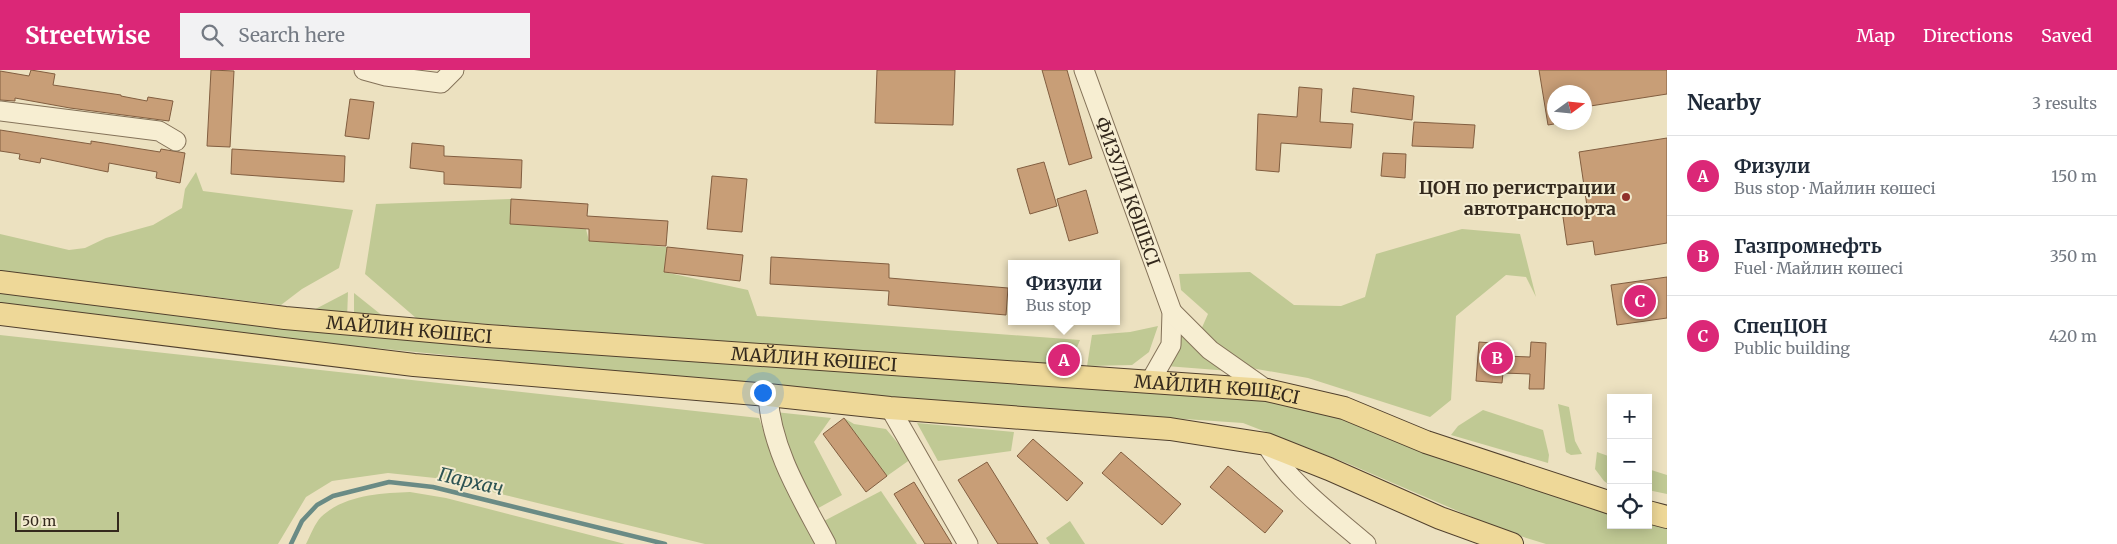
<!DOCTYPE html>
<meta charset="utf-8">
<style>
body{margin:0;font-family:Merriweather,serif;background:#f2f2f3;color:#1f2937}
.controls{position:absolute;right:15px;bottom:15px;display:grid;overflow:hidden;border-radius:0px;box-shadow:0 2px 12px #0003}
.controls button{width:45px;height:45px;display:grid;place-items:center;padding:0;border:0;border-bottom:1px solid #e0e1e3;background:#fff;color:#1f2937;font:25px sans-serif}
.compass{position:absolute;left:1547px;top:15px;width:45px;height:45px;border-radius:50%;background:#fff;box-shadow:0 2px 12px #0003;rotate:75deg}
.scale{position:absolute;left:15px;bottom:12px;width:104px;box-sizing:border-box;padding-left:5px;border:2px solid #34291d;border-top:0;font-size:14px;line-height:18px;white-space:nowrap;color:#34291d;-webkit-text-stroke:4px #f3ebcf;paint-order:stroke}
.you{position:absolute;left:762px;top:322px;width:18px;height:18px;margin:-12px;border:4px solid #fff;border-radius:50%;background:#1a73e8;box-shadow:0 0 0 8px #1a73e833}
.badge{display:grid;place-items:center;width:32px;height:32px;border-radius:50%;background:#db2777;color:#fff;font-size:16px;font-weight:700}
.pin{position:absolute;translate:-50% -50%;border:2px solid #fff;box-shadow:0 1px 5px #0006}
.popup{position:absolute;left:1008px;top:190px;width:112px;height:65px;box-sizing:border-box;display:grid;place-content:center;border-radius:0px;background:#fff;filter:drop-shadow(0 1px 4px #0005);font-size:16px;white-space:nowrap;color:#747a83}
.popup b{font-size:19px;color:#1f2937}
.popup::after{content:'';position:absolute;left:50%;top:100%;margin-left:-10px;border:10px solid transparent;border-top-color:#fff}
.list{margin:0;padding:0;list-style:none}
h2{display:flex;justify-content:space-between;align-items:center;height:65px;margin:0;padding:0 20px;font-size:21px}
h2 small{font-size:16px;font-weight:400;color:#747a83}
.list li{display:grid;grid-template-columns:32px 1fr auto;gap:15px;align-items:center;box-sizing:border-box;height:80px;padding:0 20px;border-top:1px solid #e0e1e3}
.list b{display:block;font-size:19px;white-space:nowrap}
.list p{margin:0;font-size:16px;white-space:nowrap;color:#747a83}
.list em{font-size:16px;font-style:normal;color:#747a83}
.icon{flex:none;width:28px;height:28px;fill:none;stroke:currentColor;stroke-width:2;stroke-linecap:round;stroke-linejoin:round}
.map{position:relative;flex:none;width:1667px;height:474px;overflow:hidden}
header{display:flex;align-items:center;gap:30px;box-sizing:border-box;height:70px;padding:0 25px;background:#db2777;color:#fff}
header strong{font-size:24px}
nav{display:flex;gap:28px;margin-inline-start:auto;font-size:18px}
.search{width:350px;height:45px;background:#f2f2f3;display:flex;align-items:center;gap:12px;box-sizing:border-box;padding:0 18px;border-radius:0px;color:#747a83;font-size:19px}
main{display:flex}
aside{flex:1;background:#fff}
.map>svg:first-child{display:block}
.green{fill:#c0c994}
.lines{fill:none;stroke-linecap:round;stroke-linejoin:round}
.stream{stroke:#6a8b85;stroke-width:4.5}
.building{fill:#c89e77;stroke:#825e40}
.minor-casing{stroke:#847259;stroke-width:21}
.major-casing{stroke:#51402d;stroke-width:24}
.minor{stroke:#f7eed2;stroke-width:19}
.major{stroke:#eed898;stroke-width:22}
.poi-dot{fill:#90312b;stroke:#f3ebcf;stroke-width:2}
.labels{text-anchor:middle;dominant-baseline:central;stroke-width:4;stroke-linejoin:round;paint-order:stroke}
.poi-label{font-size:18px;font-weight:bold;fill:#34291d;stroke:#f3ebcf;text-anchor:end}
.street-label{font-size:18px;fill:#34291d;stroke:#f3ebcf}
.water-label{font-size:19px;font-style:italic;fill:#2c5353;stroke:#f3ebcf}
</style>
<header>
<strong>Streetwise</strong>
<div class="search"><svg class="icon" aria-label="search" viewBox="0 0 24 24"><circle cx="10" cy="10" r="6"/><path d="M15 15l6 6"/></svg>Search here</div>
<nav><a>Map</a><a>Directions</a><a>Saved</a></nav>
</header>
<main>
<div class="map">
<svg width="1667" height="474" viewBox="0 0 1667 474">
<rect width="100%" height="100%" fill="#ece1c0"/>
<g class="green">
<path d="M196 102 203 121 353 140 339 198 302 219 281 235 0 201V164L69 180 85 178 106 168 153 155 182 138 185 119Z"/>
<path d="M511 129 510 154 586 159 589 171 667 177 664 202 748 220 757 246 1080 270 1069 297 768 278 416 248 365 204 376 134Z"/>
<path d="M1462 159 1520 164 1536 227 1526 207 1506 205 1456 246 1451 330 1430 347 1308 308 1251 298 1200 262 1208 244 1181 220 1179 204 1250 202 1294 235 1341 236 1365 227 1376 184Z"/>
<path d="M0 219 1265 325 1350 347 1611 439V455H1648V451L1667 456V474H1546L1504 461 1349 394 1243 353 934 332 825 320 547 295 283 269 0 234Z"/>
<path d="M348 222 347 249 306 244Z"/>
<path d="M354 223 389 251 354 247Z"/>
<path d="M1158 256 1149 282 1132 295 1087 296 1092 265 1130 262Z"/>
<path d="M1182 259 1230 301 1166 296 1177 279Z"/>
<path d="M0 265 759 348 771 382 816 474H705L435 408 388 403 332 411 306 427 278 474H0Z"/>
<path d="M1558 334 1569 337 1575 371 1582 384 1571 385 1566 382Z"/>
<path d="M1483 340 1543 360 1549 385 1548 393 1451 365 1458 356Z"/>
<path d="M775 342 831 348 814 372 842 425 813 441Z"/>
<path d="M844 348 854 354 886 359 911 389 887 406Z"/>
<path d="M917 353 1014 362 1011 381 938 391Z"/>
<path d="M1597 382 1611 387V416L1604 411 1595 399Z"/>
<path d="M1648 399 1667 405V424L1648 420Z"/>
<path d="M881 421 917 474H836L824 451Z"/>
<path d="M410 422 446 428 625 474H306C310 466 315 453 321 447 344 425 381 423 410 422Z"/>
<path d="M1070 451 1085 474H1050L1046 468Z"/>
</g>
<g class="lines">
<path class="stream" d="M291 474 302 451 317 435 333 426 389 412 433 417 665 474"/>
</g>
<g class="building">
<path d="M31 0 55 4 53 15 121 25V26L147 31 148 27 173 31 169 51 70 38 15 28V31L0 30V1L29 6Z"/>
<path d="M211 0 234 1 230 77 207 76Z"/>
<path d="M877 0H955L953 55 875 53Z"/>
<path d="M1042 0H1067L1092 88 1069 95Z"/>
<path d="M1539 0H1667V24L1584 37V22H1554V54L1548 55Z"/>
<path d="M1299 17 1322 19 1320 52 1353 54 1351 78 1281 73 1279 102 1256 100 1258 44 1297 47Z"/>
<path d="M1353 18 1414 26 1412 50 1351 42Z"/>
<path d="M350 29 374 32 369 69 345 66Z"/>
<path d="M1414 52 1475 55 1473 78 1412 76Z"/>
<path d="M0 60 91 74V71L160 82 161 79 185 83 180 113 156 108 157 102 109 93 108 102 41 88 40 93 19 89 20 84 0 81Z"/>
<path d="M1667 68V173L1595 185 1593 171 1567 175 1562 140 1587 136 1579 82Z"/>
<path d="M412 73 444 76V86L522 90 521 118 444 114V102L410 98Z"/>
<path d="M232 79 345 86 344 112 231 104Z"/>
<path d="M1383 83 1406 84 1405 108 1381 106Z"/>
<path d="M1044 92 1057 136 1030 144 1017 99Z"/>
<path d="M712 106 747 109 742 162 707 159Z"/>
<path d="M1086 120 1098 163 1069 171 1057 129Z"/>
<path d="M511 129 588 134 587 146 668 151 666 176 589 171V159L510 154Z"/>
<path d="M667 177 743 185 740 211 664 202Z"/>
<path d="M771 187 889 194V208L1008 218 1006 245 888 235 889 221 770 214Z"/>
<path d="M1667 207V248L1617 255 1611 215Z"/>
<path d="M1479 272 1505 274 1504 286 1530 287 1531 272 1546 273 1544 319H1529L1530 304 1503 303 1502 313 1476 311Z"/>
<path d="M844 348 887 406 866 422 823 364Z"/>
<path d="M1033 369 1083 413 1067 431 1017 386Z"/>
<path d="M1121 382 1181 434 1162 455 1102 403Z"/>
<path d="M987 392 1038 474H998L958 410Z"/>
<path d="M1228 396 1283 441 1265 463 1210 417Z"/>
<path d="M914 412 952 474H925L894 424Z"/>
</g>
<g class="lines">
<g class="minor-casing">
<g id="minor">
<path d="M364 0 386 6 441 13 454 0"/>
<path id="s1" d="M1084 0 1172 242 1171 275 1150 312"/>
<path d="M0 41 159 61 176 71"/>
<path d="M1172 242 1210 280 1267 320"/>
<path d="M768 325C771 379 801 427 826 474"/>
<path d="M890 338 968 474"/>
<path d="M1266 374C1291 415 1330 443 1366 474"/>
</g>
</g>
<g class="major-casing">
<g id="major">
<path id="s2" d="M0 212 285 248 487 266 1267 320 1344 338 1426 372 1611 433"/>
<path d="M0 244 414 295 768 325 890 338 1170 359 1240 370 1266 374 1329 399 1440 448 1512 474"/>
<path d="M1648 442 1667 447"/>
</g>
</g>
<use href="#minor" class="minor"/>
<use href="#major" class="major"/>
</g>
<circle class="poi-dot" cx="1626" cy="127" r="5"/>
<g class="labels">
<g class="poi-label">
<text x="1616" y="117">ЦОН по регистрации<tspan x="1616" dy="21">автотранспорта</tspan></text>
</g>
<g class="street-label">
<text stroke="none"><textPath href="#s1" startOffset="129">ФИЗУЛИ КӨШЕСІ</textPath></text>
<text stroke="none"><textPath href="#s2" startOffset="412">МАЙЛИН КӨШЕСІ</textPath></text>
<text stroke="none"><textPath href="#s2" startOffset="818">МАЙЛИН КӨШЕСІ</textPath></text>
<text stroke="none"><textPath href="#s2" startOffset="1222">МАЙЛИН КӨШЕСІ</textPath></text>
</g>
<g class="water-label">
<text transform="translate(471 411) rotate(13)">Пархач</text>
</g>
</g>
</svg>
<div class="controls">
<button>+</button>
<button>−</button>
<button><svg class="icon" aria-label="locate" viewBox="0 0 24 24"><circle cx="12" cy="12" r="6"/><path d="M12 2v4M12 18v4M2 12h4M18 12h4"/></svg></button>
</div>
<svg class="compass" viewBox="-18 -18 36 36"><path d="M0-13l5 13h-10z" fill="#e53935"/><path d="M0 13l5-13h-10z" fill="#747a83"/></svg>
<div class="scale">50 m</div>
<div class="you"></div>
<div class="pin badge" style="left:1064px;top:290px">A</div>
<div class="popup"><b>Физули</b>Bus stop</div>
<div class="pin badge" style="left:1497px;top:288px">B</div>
<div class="pin badge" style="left:1640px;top:231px">C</div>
</div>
<aside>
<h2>Nearby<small>3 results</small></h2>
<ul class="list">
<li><span class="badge">A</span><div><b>Физули</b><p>Bus stop · Майлин көшесі</p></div><em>150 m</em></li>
<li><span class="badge">B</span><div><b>Газпромнефть</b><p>Fuel · Майлин көшесі</p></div><em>350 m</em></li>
<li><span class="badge">C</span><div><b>СпецЦОН</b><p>Public building</p></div><em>420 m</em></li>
</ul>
</aside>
</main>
